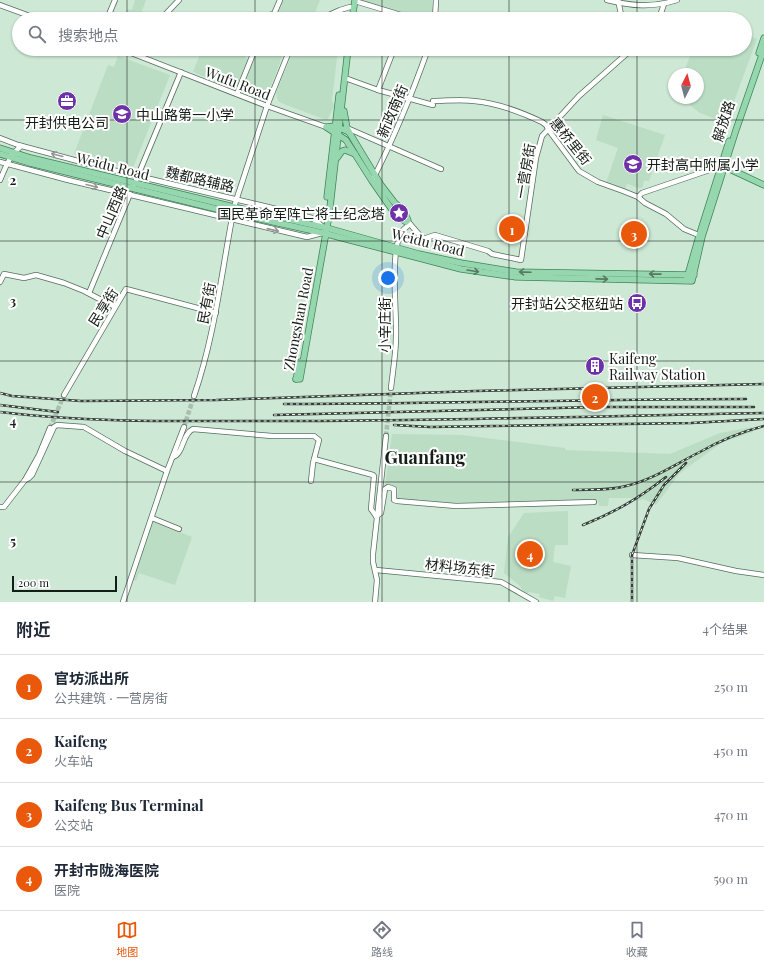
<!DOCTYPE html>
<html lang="zh">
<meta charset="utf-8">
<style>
body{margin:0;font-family:"Playfair Display","Noto Sans SC",serif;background:#f2f2f3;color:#1f2937}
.compass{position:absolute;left:668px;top:68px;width:36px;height:36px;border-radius:50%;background:#fff;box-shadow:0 1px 3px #0004;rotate:6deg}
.scale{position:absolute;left:12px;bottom:10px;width:105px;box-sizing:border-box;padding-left:4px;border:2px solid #141d16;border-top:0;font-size:11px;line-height:14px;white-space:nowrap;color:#141d16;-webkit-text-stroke:3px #fff;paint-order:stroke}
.you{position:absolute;left:388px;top:278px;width:14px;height:14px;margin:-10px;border:3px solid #fff;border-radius:50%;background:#1a73e8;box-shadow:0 0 0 6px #1a73e833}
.badge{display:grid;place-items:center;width:26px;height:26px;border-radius:50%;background:#ea580c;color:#fff;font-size:13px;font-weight:700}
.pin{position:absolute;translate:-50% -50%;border:2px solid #fff;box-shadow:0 1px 4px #0006}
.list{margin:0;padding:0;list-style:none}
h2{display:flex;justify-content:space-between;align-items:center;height:52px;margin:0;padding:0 16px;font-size:17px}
h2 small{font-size:13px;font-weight:400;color:#747a83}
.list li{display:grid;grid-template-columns:26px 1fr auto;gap:12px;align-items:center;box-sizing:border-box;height:64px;padding:0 16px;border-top:1px solid #e0e1e3}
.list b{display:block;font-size:15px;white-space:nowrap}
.list p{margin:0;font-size:13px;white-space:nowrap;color:#747a83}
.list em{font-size:13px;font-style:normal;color:#747a83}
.icon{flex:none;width:22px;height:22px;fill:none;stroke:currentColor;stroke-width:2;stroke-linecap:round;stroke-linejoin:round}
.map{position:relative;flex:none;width:764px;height:602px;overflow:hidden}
.search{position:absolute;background:#fff;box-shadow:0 1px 3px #0004;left:12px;right:12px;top:12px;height:44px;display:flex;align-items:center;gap:10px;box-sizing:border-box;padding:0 14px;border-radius:22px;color:#747a83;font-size:15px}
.sheet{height:308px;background:#fff}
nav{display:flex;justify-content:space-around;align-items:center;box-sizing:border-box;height:56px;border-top:1px solid #e0e1e3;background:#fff;font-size:11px;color:#747a83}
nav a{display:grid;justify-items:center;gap:2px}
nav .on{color:#ea580c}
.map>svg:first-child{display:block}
.built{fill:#bbddc4}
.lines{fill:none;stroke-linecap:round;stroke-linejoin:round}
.minor-tunnel{stroke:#a8bfae;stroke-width:4.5;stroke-dasharray:4.5 2;stroke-linecap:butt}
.minor-casing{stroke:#566e5d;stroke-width:6}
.major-casing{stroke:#3c8557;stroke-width:7}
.minor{stroke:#fff;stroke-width:4.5}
.major{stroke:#97d7af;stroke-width:5.5}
.rail-casing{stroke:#354138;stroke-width:2.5}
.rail{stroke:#fff;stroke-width:1;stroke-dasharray:3;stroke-linecap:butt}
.oneway{stroke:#959996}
.oneway2{stroke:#567a62}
.grid{fill:none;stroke:#141d16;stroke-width:1;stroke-opacity:0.55}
.labels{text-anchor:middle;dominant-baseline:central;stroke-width:4;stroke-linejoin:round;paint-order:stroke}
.street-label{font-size:14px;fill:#141d16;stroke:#fff}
.poi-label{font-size:14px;fill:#141d16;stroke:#fff;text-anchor:start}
.district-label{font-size:18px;font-weight:bold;fill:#141d16;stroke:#fff}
.grid-label{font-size:13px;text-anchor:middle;font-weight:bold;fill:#141d16;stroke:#fff;stroke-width:4;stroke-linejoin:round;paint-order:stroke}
</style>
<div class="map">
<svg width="764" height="602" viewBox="0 0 764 602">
<rect width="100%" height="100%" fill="#cde8d4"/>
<g class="built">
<path d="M135 0H146L139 19H123L127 9 132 10Z"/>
<path d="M281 0H320L314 15 307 19H268L275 16Z"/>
<path d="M359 0H432V17L429 19H424Z"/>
<path d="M748 35 757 39 726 123 700 113 686 102 683 98H698V74H683L690 56 688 55 691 49H745V43Z"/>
<path d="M202 49H230L246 56 245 58 248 60 236 90 193 72Z"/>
<path d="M256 49H285L266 99 240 89Z"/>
<path d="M294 49H338L332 100 334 106 328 119 326 120 279 102 277 98 276 93Z"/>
<path d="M118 56 170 75 133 168 74 154 108 65 114 67Z"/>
<path d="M603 115 665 135 649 181H644L642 188H639L627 184 625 190 606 183 618 148 596 140Z"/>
<path d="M752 427 753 432 723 442 688 467 679 474 656 505 644 499 637 501 634 498H609L608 506H599L598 500 448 503 397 498 398 488 385 486 392 434 462 435 565 448V450L670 454 720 433Z"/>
<path d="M568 511V545H555L553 562 571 566 565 598 555 596 553 601 539 597 540 594 528 592 527 595 525 594 519 585 504 573 508 537 524 513Z"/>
<path d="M152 521 192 537 175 585 139 573 136 581 132 580Z"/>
</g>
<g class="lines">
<g class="minor-tunnel">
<path d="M184 427 194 396"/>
<path d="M50 428 64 395"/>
<path d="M386 436 391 388"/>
</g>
<g class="minor-casing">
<g id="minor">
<path d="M607 0C632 6 652 8 677 0"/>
<path d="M618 0 622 19"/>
<path d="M355 1 414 19"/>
<path d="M0 5 38 19"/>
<path d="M107 19 115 0"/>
<path d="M161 19 179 0"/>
<path d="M267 19 270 15 274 14 280 0"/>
<path d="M320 19 340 10 350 7"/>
<path d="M435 19 436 0"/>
<path d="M659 19 664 4"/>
<path d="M121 49 267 106 326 127"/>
<path d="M345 78 378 90 433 105"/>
<path d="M378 90 394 49"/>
<path d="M237 94 255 49"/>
<path d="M433 101C446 101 460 99 474 101 497 103 521 112 542 122L546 125 550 132 579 171 598 182 623 191 638 197 645 203 666 214 684 229 701 236"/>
<path d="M347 128 441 169"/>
<path d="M0 138 18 145 104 168 268 207 312 218 322 226"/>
<path d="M0 162 68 180 307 237 322 233"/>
<path d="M0 180C6 166 10 155 21 146"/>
<path d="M372 181C394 138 412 94 428 49"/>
<path d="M134 185 181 72"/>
<path d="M638 197 642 193 721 166"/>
<path d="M234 207 267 106 290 49"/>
<path d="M410 224 423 239 435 235 488 251 492 254 521 260 536 158 542 136 579 96 632 49"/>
<path d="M0 282 4 274 24 278 36 275 64 283 84 291 115 307"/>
<path d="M89 293 130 194"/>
<path d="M391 388C393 370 396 353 396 336 397 314 389 246 403 230 405 228 408 226 410 224L408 222"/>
<path d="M64 395 126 289 216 313"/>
<path d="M194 396C215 335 221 275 233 213"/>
<path d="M173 457C184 453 182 434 193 429L272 436H314L319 440 313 463 311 481"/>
<path d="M314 459 373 475 374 476 371 509 376 516"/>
<path d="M25 480 29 478 32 475 54 427 57 425 84 427 125 451 167 471"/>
<path d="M0 507H4L25 480 39 455 50 428"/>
<path d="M376 516 381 513 385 489 388 487 394 489V500L397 501 456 506 594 502"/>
<path d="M152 518 179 529"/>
<path d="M632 555 678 558 736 571 764 575"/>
<path d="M376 570 501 582 536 602"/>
<path d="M123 602 167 471 184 427"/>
<path d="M375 602 377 580 373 562V554L386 436"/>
</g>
</g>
<g class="major-casing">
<g id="major">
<path d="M352 19 355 0"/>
<path d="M759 53 764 38"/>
<path d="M344 111 347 128 349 132"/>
<path d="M335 126 349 132 381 185 394 202 403 210 408 220 406 222 395 214 372 181 346 140 326 127Z"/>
<path d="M0 148 31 158 234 207 327 228 419 254 461 263 516 272 694 275"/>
<path d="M0 154 30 163 233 213 323 233 461 269 516 277 692 281 702 237 736 130 764 49"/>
<path d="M337 158 342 151 345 150 355 154"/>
<path d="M723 166 764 185"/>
<path d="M327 197 339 95"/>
<path d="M687 278 699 236 729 141"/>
<path d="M296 379H300L329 216 348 49"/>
<path d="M296 379 300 362"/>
</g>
</g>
<use href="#minor" class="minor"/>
<use href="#major" class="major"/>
<g class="rail-casing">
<g id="rail">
<path d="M0 393 12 396 81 401 216 400 475 391 764 384"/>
<path d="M284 404C438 404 592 399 746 399"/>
<path d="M0 405 58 412"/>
<path d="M0 412C90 423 181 421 272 421 436 421 600 416 764 413"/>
<path d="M274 415 596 407H754"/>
<path d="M394 425 430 427 691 423 764 419"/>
<path d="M573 490C590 489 609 491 626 486 652 480 674 465 698 453 719 441 741 432 764 426"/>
<path d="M583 525C615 512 638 499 666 477"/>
<path d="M632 602V555L649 509 664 485 686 463"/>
</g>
</g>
<use href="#rail" class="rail"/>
</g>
<defs><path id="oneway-shaft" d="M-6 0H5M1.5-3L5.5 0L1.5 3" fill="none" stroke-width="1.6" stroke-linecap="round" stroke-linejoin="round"/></defs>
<g class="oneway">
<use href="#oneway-shaft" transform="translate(57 155) rotate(-165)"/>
<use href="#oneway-shaft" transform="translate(92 186) rotate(14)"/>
<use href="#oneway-shaft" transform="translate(273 230) rotate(13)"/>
</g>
<g class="oneway2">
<use href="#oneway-shaft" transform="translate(473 271) rotate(9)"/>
<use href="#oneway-shaft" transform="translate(525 272) rotate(-178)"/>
<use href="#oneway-shaft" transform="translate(655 274) rotate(-179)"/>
<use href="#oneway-shaft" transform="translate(602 279) rotate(1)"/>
</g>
<path class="grid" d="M127 0V19M255 0V19M382 0V19M509 0V19M637 0V19M127 49V602M255 49V602M382 49V602M509 49V602M637 49V602M0 120H764M0 241H764M0 361H764M0 482H764"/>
<defs>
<g id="office-disc" transform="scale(1)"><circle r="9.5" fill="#6e32a8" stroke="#fff"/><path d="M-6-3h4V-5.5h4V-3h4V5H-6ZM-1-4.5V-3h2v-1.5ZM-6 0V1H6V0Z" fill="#fff"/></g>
<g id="school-disc" transform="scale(1)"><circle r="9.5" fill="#6e32a8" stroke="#fff"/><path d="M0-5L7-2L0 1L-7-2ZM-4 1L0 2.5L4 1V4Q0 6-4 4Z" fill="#fff"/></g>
<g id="sight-disc" transform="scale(1)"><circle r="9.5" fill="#6e32a8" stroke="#fff"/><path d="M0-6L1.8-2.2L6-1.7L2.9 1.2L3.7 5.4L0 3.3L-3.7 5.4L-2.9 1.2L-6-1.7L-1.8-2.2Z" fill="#fff"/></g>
<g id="bus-disc" transform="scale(1)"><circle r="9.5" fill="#6e32a8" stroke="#fff"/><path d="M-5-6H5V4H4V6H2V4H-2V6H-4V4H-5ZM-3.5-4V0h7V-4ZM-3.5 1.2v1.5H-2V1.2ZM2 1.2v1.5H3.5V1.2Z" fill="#fff"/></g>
<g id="building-disc" transform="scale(1)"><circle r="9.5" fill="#6e32a8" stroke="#fff"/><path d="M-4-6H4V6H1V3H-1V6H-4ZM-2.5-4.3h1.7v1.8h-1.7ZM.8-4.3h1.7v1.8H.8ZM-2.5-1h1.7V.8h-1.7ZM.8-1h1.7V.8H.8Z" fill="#fff"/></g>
</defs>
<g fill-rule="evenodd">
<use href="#office-disc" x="67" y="101"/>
<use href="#school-disc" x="122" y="114"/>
<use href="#school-disc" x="633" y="164"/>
<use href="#sight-disc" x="399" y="213"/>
<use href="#bus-disc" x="637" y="303"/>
<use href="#building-disc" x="595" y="366"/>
</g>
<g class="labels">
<g class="street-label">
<text transform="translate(238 83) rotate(21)">Wufu Road</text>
<text transform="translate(392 111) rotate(-67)">新政南街</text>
<text transform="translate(723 121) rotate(-72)">解放路</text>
<text transform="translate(571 141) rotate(51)">惠桥里街</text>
<text transform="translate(113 166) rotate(14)">Weidu Road</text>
<text transform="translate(525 171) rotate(-80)">一营房街</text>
<text transform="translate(200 179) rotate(13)">魏都路辅路</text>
<text transform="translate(111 212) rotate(-67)">中山西路</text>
<text transform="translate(428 242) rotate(14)">Weidu Road</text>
<text transform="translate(206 303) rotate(-79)">民有街</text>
<text transform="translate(103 307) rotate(-58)">民享街</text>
<text transform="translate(298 319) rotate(-79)">Zhongshan Road</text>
<text transform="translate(384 325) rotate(-90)">小辛庄街</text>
<text transform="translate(460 567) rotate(6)">材料场东街</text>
</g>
<g class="poi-label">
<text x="136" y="114">中山路第一小学</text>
<text x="67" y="122" text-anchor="middle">开封供电公司</text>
<text x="647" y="164">开封高中附属小学</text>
<text x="385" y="213" text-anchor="end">国民革命军阵亡将士纪念塔</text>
<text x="623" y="303" text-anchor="end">开封站公交枢纽站</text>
<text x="609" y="358">Kaifeng<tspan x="609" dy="16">Railway Station</tspan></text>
</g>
<g class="district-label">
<text x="425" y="457">Guanfang</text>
</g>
</g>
<g class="grid-label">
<text x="13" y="185">2</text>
<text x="13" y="306">3</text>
<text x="13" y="426">4</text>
<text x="13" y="546">5</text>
</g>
</svg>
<svg class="compass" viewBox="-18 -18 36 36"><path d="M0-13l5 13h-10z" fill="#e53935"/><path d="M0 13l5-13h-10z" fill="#747a83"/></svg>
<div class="scale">200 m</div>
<div class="you"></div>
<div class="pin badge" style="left:512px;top:229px">1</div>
<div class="pin badge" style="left:595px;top:397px">2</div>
<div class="pin badge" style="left:634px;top:234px">3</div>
<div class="pin badge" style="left:530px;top:554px">4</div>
<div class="search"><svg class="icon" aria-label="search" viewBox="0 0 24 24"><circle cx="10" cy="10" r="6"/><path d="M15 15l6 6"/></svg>搜索地点</div>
</div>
<section class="sheet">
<h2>附近<small>4个结果</small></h2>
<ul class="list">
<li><span class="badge">1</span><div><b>官坊派出所</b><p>公共建筑 · 一营房街</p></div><em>250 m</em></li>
<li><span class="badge">2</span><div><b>Kaifeng</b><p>火车站</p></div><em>450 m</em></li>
<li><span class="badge">3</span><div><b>Kaifeng Bus Terminal</b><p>公交站</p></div><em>470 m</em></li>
<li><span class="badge">4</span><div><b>开封市陇海医院</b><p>医院</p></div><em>590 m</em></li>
</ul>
</section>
<nav>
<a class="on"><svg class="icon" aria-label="map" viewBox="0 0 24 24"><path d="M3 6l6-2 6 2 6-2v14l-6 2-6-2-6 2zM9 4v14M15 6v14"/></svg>地图</a>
<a><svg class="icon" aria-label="directions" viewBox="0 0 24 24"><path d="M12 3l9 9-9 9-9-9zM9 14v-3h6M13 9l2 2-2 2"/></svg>路线</a>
<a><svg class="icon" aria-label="saved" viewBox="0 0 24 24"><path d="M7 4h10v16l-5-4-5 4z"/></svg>收藏</a>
</nav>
